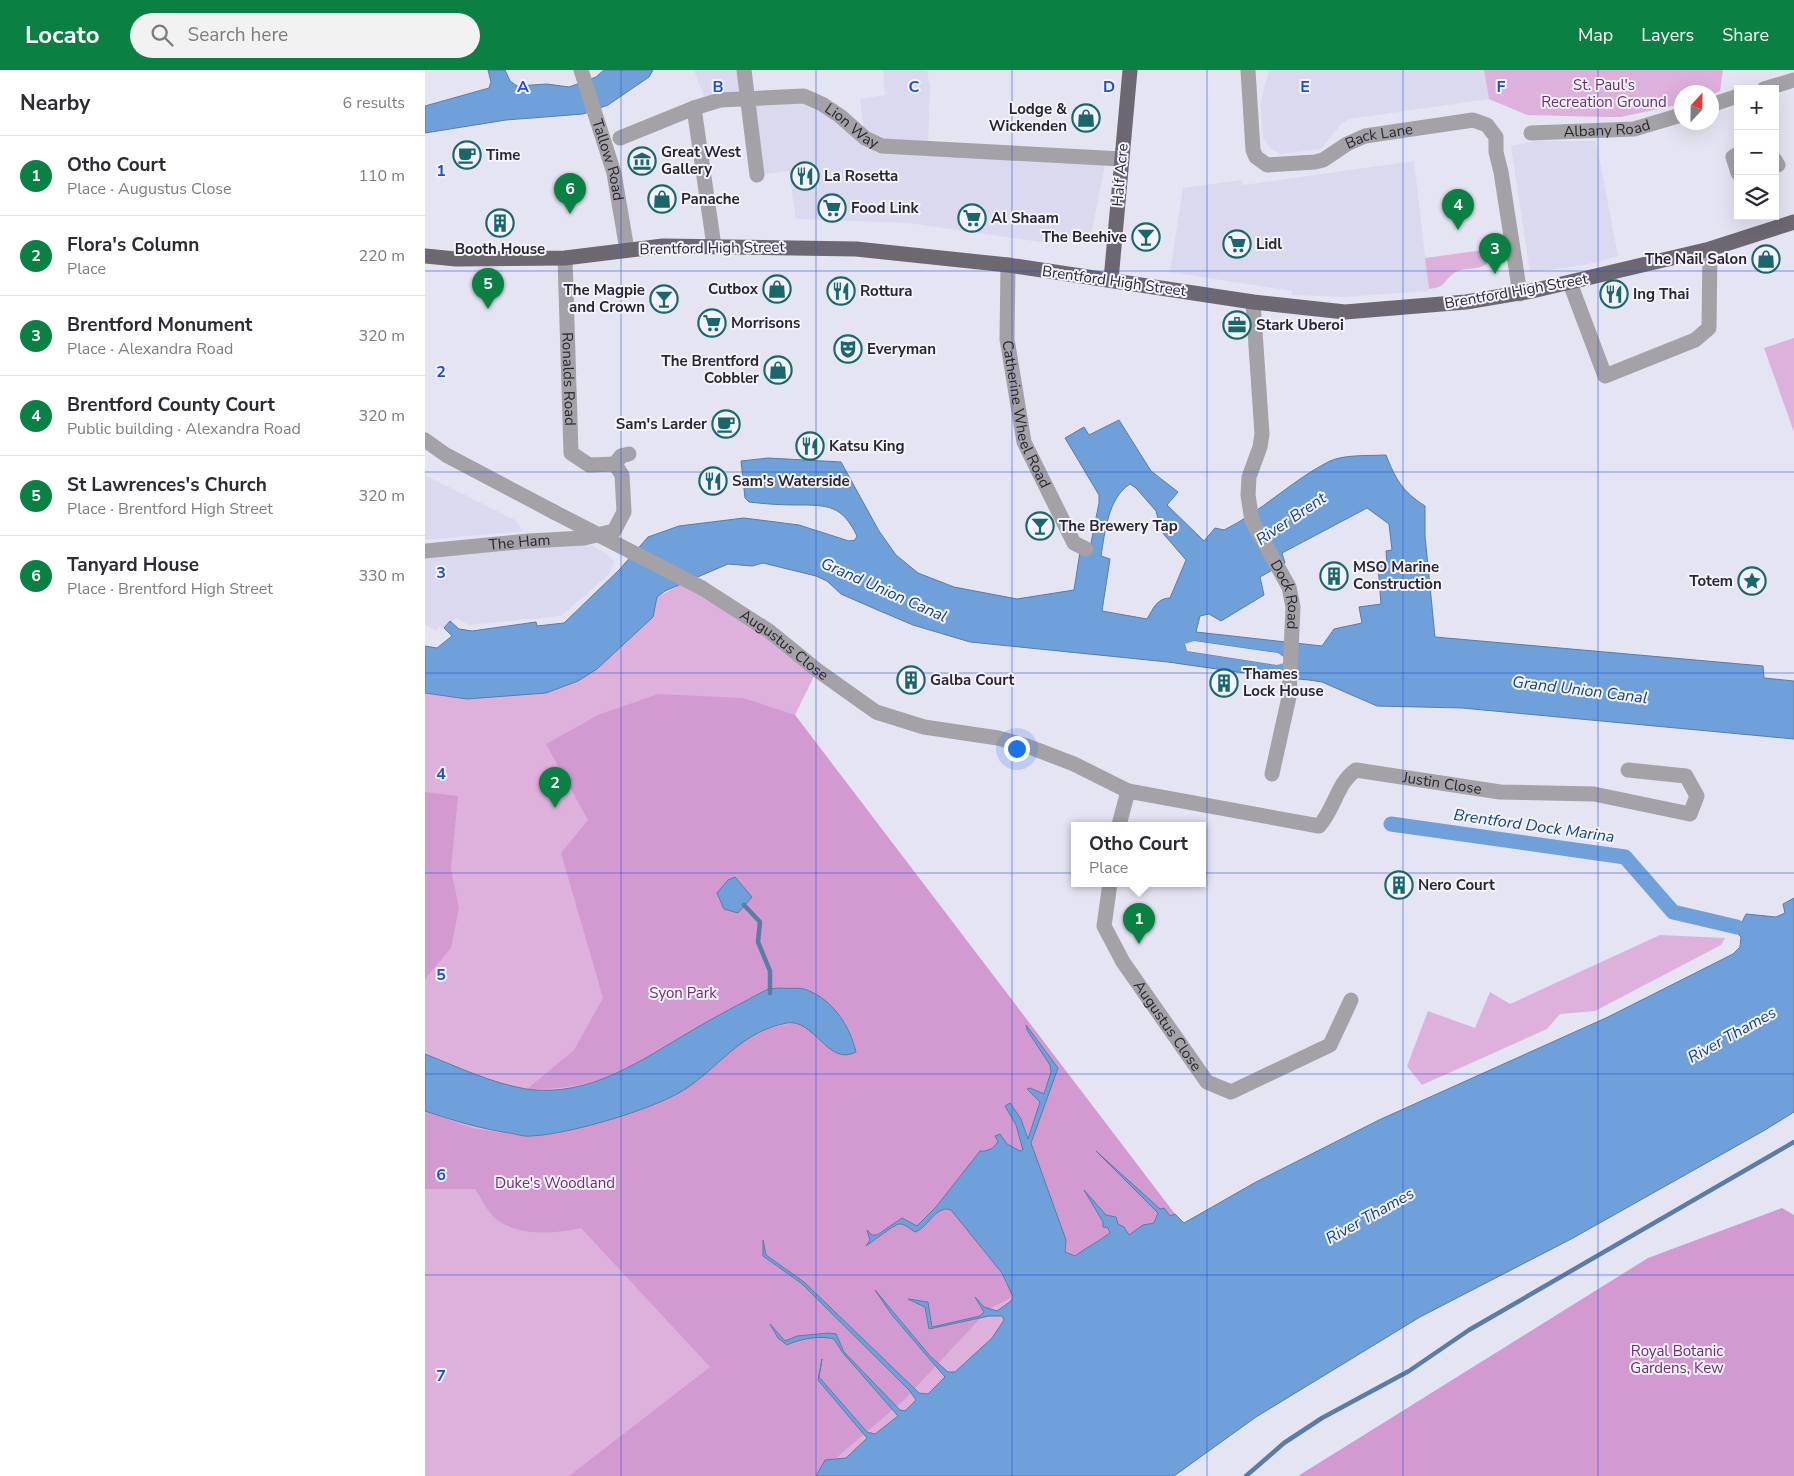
<!DOCTYPE html>
<meta charset="utf-8">
<style>
body{margin:0;font-family:"Nunito Sans",sans-serif;background:#f2f2f3;color:#2b2b33}
.controls{position:absolute;right:15px;top:15px;display:grid;overflow:hidden;border-radius:0px;box-shadow:0 5px 20px #0002}
.controls button{width:45px;height:45px;display:grid;place-items:center;padding:0;border:0;border-bottom:1px solid #e1e1e2;background:#fff;color:#2b2b33;font:25px sans-serif}
.compass{position:absolute;left:1249px;top:15px;width:45px;height:45px;border-radius:50%;background:#fff;box-shadow:0 5px 20px #0002;rotate:22deg}
.you{position:absolute;left:591px;top:678px;width:18px;height:18px;margin:-12px;border:4px solid #fff;border-radius:50%;background:#1a73e8;box-shadow:0 0 0 8px #1a73e833}
.badge{display:grid;place-items:center;width:32px;height:32px;border-radius:50%;background:#0b8043;color:#fff;font-size:16px;font-weight:700}
.pin{position:absolute;translate:-50% -41px;filter:drop-shadow(0 1px 2px #0008)}
.pin::after{content:'';position:absolute;top:26px;width:18px;height:15px;background:inherit;clip-path:polygon(0 0,100% 0,50% 100%)}
.popup{position:absolute;left:646px;top:752px;width:135px;height:65px;box-sizing:border-box;display:grid;place-content:center;border-radius:0px;background:#fff;filter:drop-shadow(0 1px 4px #0005);font-size:16px;white-space:nowrap;color:#7c7c81}
.popup b{font-size:19px;color:#2b2b33}
.popup::after{content:'';position:absolute;left:50%;top:100%;margin-left:-10px;border:10px solid transparent;border-top-color:#fff}
.list{margin:0;padding:0;list-style:none}
h2{display:flex;justify-content:space-between;align-items:center;height:65px;margin:0;padding:0 20px;font-size:21px}
h2 small{font-size:16px;font-weight:400;color:#7c7c81}
.list li{display:grid;grid-template-columns:32px 1fr auto;gap:15px;align-items:center;box-sizing:border-box;height:80px;padding:0 20px;border-top:1px solid #e1e1e2}
.list b{display:block;font-size:19px;white-space:nowrap}
.list p{margin:0;font-size:16px;white-space:nowrap;color:#7c7c81}
.list em{font-size:16px;font-style:normal;color:#7c7c81}
.icon{flex:none;width:28px;height:28px;fill:none;stroke:currentColor;stroke-width:2;stroke-linecap:round;stroke-linejoin:round}
.map{position:relative;flex:none;width:1369px;height:1406px;overflow:hidden}
header{display:flex;align-items:center;gap:30px;box-sizing:border-box;height:70px;padding:0 25px;background:#0b8043;color:#fff}
header strong{font-size:24px}
nav{display:flex;gap:28px;margin-inline-start:auto;font-size:18px}
.search{width:350px;height:45px;background:#f2f2f3;display:flex;align-items:center;gap:12px;box-sizing:border-box;padding:0 18px;border-radius:28px;color:#7c7c81;font-size:19px}
main{display:flex}
aside{flex:1;background:#fff}
.map>svg:first-child{display:block}
.built{fill:#dbd9ef}
.green{fill:#deb1dd}
.forest{fill:#d39ad2}
.water{fill:#6fa0da;stroke:#5a7ca6;fill-rule:evenodd}
.pier{fill:#e5e4f3;fill-rule:evenodd}
.lines{fill:none;stroke-linecap:round;stroke-linejoin:round}
.stream{stroke:#5a7ca6;stroke-width:4.5}
.canal{stroke:#6fa0da;stroke-width:15}
.minor{stroke:#a4a1a7;stroke-width:15}
.major{stroke:#6d6772;stroke-width:15}
.minor-bridge{stroke:#a4a1a7;stroke-width:15}
.grid{fill:none;stroke:#1d4ed8;stroke-width:1;stroke-opacity:0.55}
.labels{text-anchor:middle;dominant-baseline:central;stroke-width:4;stroke-linejoin:round;paint-order:stroke}
.park-label{font-size:15px;fill:#6f2c70;stroke:#f3f2fe}
.poi-label{font-size:15px;font-weight:bold;fill:#28272d;stroke:#f3f2fe;text-anchor:start}
.street-label{font-size:15px;fill:#28272d;stroke:#f3f2fe}
.water-label{font-size:16px;font-style:italic;fill:#114479;stroke:#f3f2fe}
.grid-label{font-size:16px;text-anchor:middle;font-weight:bold;fill:#1d4ed8;stroke:#f3f2fe;stroke-width:4;stroke-linejoin:round;paint-order:stroke}
</style>
<header>
<strong>Locato</strong>
<div class="search"><svg class="icon" aria-label="search" viewBox="0 0 24 24"><circle cx="10" cy="10" r="6"/><path d="M15 15l6 6"/></svg>Search here</div>
<nav><a>Map</a><a>Layers</a><a>Share</a></nav>
</header>
<main>
<aside>
<h2>Nearby<small>6 results</small></h2>
<ul class="list">
<li><span class="badge">1</span><div><b>Otho Court</b><p>Place · Augustus Close</p></div><em>110 m</em></li>
<li><span class="badge">2</span><div><b>Flora's Column</b><p>Place</p></div><em>220 m</em></li>
<li><span class="badge">3</span><div><b>Brentford Monument</b><p>Place · Alexandra Road</p></div><em>320 m</em></li>
<li><span class="badge">4</span><div><b>Brentford County Court</b><p>Public building · Alexandra Road</p></div><em>320 m</em></li>
<li><span class="badge">5</span><div><b>St Lawrences's Church</b><p>Place · Brentford High Street</p></div><em>320 m</em></li>
<li><span class="badge">6</span><div><b>Tanyard House</b><p>Place · Brentford High Street</p></div><em>330 m</em></li>
</ul>
</aside>
<div class="map">
<svg width="1369" height="1406" viewBox="0 0 1369 1406">
<rect width="100%" height="100%" fill="#e5e4f3"/>
<g class="built">
<path d="M269 0H319L321 28 379 26 440 67 435 29 460 25 458 0H502L505 17 503 78 681 89 667 161 630 174 483 153 371 149 364 101 332 105 321 28 282 34Z"/>
<path d="M844 0H1059L1064 29 924 49 917 53 896 79 855 84 845 78 838 68 835 34Z"/>
<path d="M1110 71H1171L1193 186 1159 195 1105 202 1086 76Z"/>
<path d="M989 91 1004 221 919 227 867 225V221L745 202 758 118 816 110 818 115Z"/>
<path d="M0 405 90 450 98 461 0 470Z"/>
<path d="M159 471 182 484 189 492 184 504 136 546 44 555 31 548 21 559 14 557 11 561 0 555V488Z"/>
</g>
<g class="green">
<path d="M1059 0H1298L1295 21 1287 25 1286 22H1256V34L1196 47H1181L1102 45 1064 29Z"/>
<path d="M1066 179C1067 206 1042 194 1029 203 1017 212 1022 217 1004 219L1000 188Z"/>
<path d="M1369 268V362L1339 278Z"/>
<path d="M259 513 392 600 370 645 758 1156 426 1384 421 1388 400 1390 391 1406H0V623L128 620 162 605 232 527Z"/>
<path d="M1235 865 1300 868 1296 875 1170 941 1135 944 1122 959 997 1015 982 996 1003 941 1050 958 1065 922 1085 934Z"/>
</g>
<g class="forest">
<path d="M233 624 318 628 370 645 750 1144 564 1239 478 1331 390 1406H144L285 1297 156 1158C129 1164 93 1167 70 1148 62 1141 56 1128 50 1119H0V1041L47 1058 106 1067 129 1062 264 1017 320 969 340 959 372 952 383 958 398 974 418 983 431 982 428 970 343 919C317 933 291 946 265 961 205 997 175 1021 102 1019L149 980 178 928 136 783 163 750 121 674 173 645Z"/>
<path d="M0 722 33 726 26 799 34 838 26 878 0 909Z"/>
<path d="M1357 1138 1369 1145V1406H873L1223 1188Z"/>
</g>
<g class="water">
<path d="M63 0H80L85 11 92 16 122 14 144 17 171 7 179 0H228L224 7 183 35 158 44 81 50 0 63V36L64 18 66 12Z"/>
<path d="M694 350 726 401 753 422 742 435 779 471 790 458 799 460C836 442 866 411 903 392 918 384 944 386 961 385 971 410 977 421 1000 436V466L1010 567 1338 596 1339 608 1369 611V669L1037 638 952 636 897 612 884 610 841 606 743 592 545 572 488 555 448 538 416 524 402 511 391 506 338 493 327 496 303 494 240 521 232 527 228 547 172 599 153 611 121 623 42 629 0 623V576L12 578 27 566 19 558 25 551 34 559 47 561 111 552 112 556 139 553 194 500 223 467 254 456 319 448 374 455 424 471 430 470 432 466C417 435 403 435 372 435 356 435 340 434 324 432L320 428 316 391 343 388 416 392 454 461 471 485 493 503 529 517 592 529 649 520 655 482 664 483 674 433V425L640 368 659 357 664 365ZM705 414 711 418 731 441 736 461 761 490 745 528C732 528 728 539 722 549L677 541 685 489 676 486C680 462 683 428 705 414ZM942 438 964 454 967 480 961 481 962 493 953 495 956 534 934 537 937 553 909 559 897 576 771 562 775 546 784 544 796 551 839 525 835 507 860 493 857 483ZM769 571 853 583 860 588 852 595 762 581 760 575Z"/>
<path d="M310 807 327 827 313 843 299 839 292 823 303 810Z"/>
<path d="M1369 828V1042L1340 1060 1148 1168 995 1247 831 1347 749 1406H391L400 1390 421 1388 442 1368 393 1310 397 1289 394 1307 442 1362 450 1364 473 1346 418 1283 409 1269C396 1265 374 1269 362 1275L353 1268 345 1254 360 1271 372 1266 404 1263 411 1264 419 1282 475 1340 480 1341 491 1330 484 1320 376 1213 338 1186V1170L341 1185 379 1212 494 1323 503 1324 520 1307 467 1245 450 1220 505 1286 523 1302H530L567 1268 579 1250 577 1246H564L504 1259 500 1237 483 1229 503 1232 507 1257 555 1246 559 1242 550 1227 559 1237 572 1241 586 1231 588 1227 577 1203 526 1140C511 1134 503 1158 490 1162 485 1159 480 1154 475 1154 471 1153 447 1172 441 1176L445 1170 442 1160 447 1165H452L477 1148 492 1156 511 1137 555 1081C562 1082 570 1078 573 1071L570 1066 575 1064 582 1074 595 1081 598 1080 591 1055 580 1036 585 1033 596 1049 603 1069 615 1032 602 1019 605 1018 619 1024 626 1002 625 995 602 960 601 955 633 998 606 1073 641 1170 640 1182 650 1186C662 1177 673 1172 685 1163L683 1158 678 1157V1152L659 1120 681 1145 691 1147 693 1154 699 1157 704 1165 718 1155 729 1153 733 1143 671 1081 735 1139 739 1138 745 1146 750 1144 759 1153 831 1112 954 1050 1183 947 1308 884 1315 877 1316 867 1311 862 1314 852H1317L1321 844 1351 847 1360 843 1358 834Z"/>
<path d="M355 918C363 919 375 917 382 920 408 930 425 956 431 982 403 997 389 948 362 953 319 961 299 991 265 1016 235 1038 145 1064 107 1066 99 1067 91 1064 84 1063 53 1058 30 1051 0 1041V984C33 997 66 1013 101 1019 164 1028 215 991 266 961 291 946 317 933 343 919Z"/>
</g>
<path class="pier" d="M769 571 853 583 860 588 859 593 852 595 762 581 760 574ZM769 574 852 586 857 589 852 592 764 579 763 576Z"/>
<g class="lines">
<g class="stream">
<path d="M319 835 335 852 333 872 345 901V923"/>
<path d="M821 1406 859 1373 897 1348 984 1301 1044 1260 1369 1072"/>
</g>
<path class="canal" d="M966 754 1200 787 1248 842 1312 857"/>
<g class="minor">
<path id="s1" d="M156 0 189 103 202 180"/>
<path d="M319 0 332 105"/>
<path id="s2" d="M823 0 828 80 831 87 842 95 890 92 898 90 922 74 940 66 1048 50 1062 55 1071 67V82L1076 102 1095 224"/>
<path d="M1339 19 1369 10"/>
<path d="M1286 35 1313 26"/>
<path d="M269 38 289 176"/>
<path id="s3" d="M1106 63 1209 59 1256 45"/>
<path id="s4" d="M195 68 269 38 295 30 379 26 397 34 415 46 440 68 457 76 697 89"/>
<path d="M1313 84 1308 87 1313 103"/>
<path d="M1350 90 1353 95"/>
<path id="s5" d="M140 188 146 383 164 395 190 394"/>
<path id="s6" d="M583 195 582 269 599 372 649 473 661 479"/>
<path d="M1145 213 1180 306 1270 270 1284 258 1285 179"/>
<path id="s7" d="M828 232 837 364 835 377 824 407 823 425 827 451 864 517 868 537 864 627 847 704"/>
<path d="M0 370 21 385 129 442"/>
<path d="M190 394 196 386 204 384"/>
<path id="s8" d="M0 481 104 471 159 468 189 461 199 442 197 405 190 394"/>
<path id="s9" d="M277 518 344 561 392 600 451 642 499 657 573 668 602 676 649 694 703 721 894 756C910 739 911 714 931 700L1075 722 1169 724 1265 744 1272 726 1261 706 1203 700"/>
<path d="M694 755 703 721"/>
<path id="s10" d="M685 813 679 856 698 892 782 1012 806 1022 905 975 926 930"/>
</g>
<g class="major">
<path d="M0 186 31 189 140 188 238 176 431 179 583 195 828 232 920 242 1041 232 1107 221 1285 179 1369 152"/>
<path d="M686 210 705 0"/>
</g>
<path class="minor-bridge" d="M129 442 277 518"/>
</g>
<path class="grid" d="M196 0V1406M391 0V1406M587 0V1406M782 0V1406M978 0V1406M1173 0V1406M0 201H1369M0 402H1369M0 603H1369M0 803H1369M0 1004H1369M0 1205H1369"/>
<defs>
<g id="shop-ring" transform="scale(1.4375)"><circle r="9.5" fill="#f3f2fe" stroke="#19676a" stroke-width="1.5"/><path d="M-5-2.5h2.3a2.7 3.5 0 0 1 5.4 0H5L5.5 6h-11ZM-1.5-2.5h3a1.5 2.3 0 0 0-3 0Z" fill="#19676a"/></g>
<g id="cafe-ring" transform="scale(1.4375)"><circle r="9.5" fill="#f3f2fe" stroke="#19676a" stroke-width="1.5"/><path d="M-5.5-4.5H6V0H3Q3 3.5 0 3.5H-2.5Q-5.5 3.5-5.5 0ZM3-3.2v2h1.7v-2ZM-6 4.5H4V6H-6Z" fill="#19676a"/></g>
<g id="museum-ring" transform="scale(1.4375)"><circle r="9.5" fill="#f3f2fe" stroke="#19676a" stroke-width="1.5"/><path d="M0-6L6-3V-2H-6V-3ZM-5-1h2V3h-2ZM-1-1h2V3h-2ZM3-1h2V3H3ZM-6 4H6V6H-6Z" fill="#19676a"/></g>
<g id="restaurant-ring" transform="scale(1.4375)"><circle r="9.5" fill="#f3f2fe" stroke="#19676a" stroke-width="1.5"/><path d="M-5-6h1v4h1v-4h1v4h1v-4h1v5L-1.5 .5V6h-2V.5L-5-1ZM5-6V6H3V1.5H1.5Q1.5-4 5-6Z" fill="#19676a"/></g>
<g id="supermarket-ring" transform="scale(1.4375)"><circle r="9.5" fill="#f3f2fe" stroke="#19676a" stroke-width="1.5"/><path d="M-6-5.5h2.5l.6 2H6L4.5 2H-2.5L-4.4-4H-6ZM-1.5 3.2a1.3 1.3 0 1 0 .1 0ZM3 3.2a1.3 1.3 0 1 0 .1 0Z" fill="#19676a"/></g>
<g id="building-ring" transform="scale(1.4375)"><circle r="9.5" fill="#f3f2fe" stroke="#19676a" stroke-width="1.5"/><path d="M-4-6H4V6H1V3H-1V6H-4ZM-2.5-4.3h1.7v1.8h-1.7ZM.8-4.3h1.7v1.8H.8ZM-2.5-1h1.7V.8h-1.7ZM.8-1h1.7V.8H.8Z" fill="#19676a"/></g>
<g id="bar-ring" transform="scale(1.4375)"><circle r="9.5" fill="#f3f2fe" stroke="#19676a" stroke-width="1.5"/><path d="M-6-5H6L.8 .8V4.5H3.5V6h-7V4.5H-.8V.8Z" fill="#19676a"/></g>
<g id="office-ring" transform="scale(1.4375)"><circle r="9.5" fill="#f3f2fe" stroke="#19676a" stroke-width="1.5"/><path d="M-6-3h4V-5.5h4V-3h4V5H-6ZM-1-4.5V-3h2v-1.5ZM-6 0V1H6V0Z" fill="#19676a"/></g>
<g id="theatre-ring" transform="scale(1.4375)"><circle r="9.5" fill="#f3f2fe" stroke="#19676a" stroke-width="1.5"/><path d="M-5-5.5Q0-4 5-5.5V0Q5 5 0 6Q-5 5-5 0ZM-3.3-2.5H-1v1.5H-3.3ZM1-2.5H3.3v1.5H1ZM-2.8 1Q0 5.5 2.8 1Z" fill="#19676a"/></g>
<g id="sight-ring" transform="scale(1.4375)"><circle r="9.5" fill="#f3f2fe" stroke="#19676a" stroke-width="1.5"/><path d="M0-6L1.8-2.2L6-1.7L2.9 1.2L3.7 5.4L0 3.3L-3.7 5.4L-2.9 1.2L-6-1.7L-1.8-2.2Z" fill="#19676a"/></g>
</defs>
<g fill-rule="evenodd">
<use href="#shop-ring" x="661" y="48"/>
<use href="#cafe-ring" x="42" y="85"/>
<use href="#museum-ring" x="217" y="91"/>
<use href="#restaurant-ring" x="380" y="106"/>
<use href="#shop-ring" x="237" y="129"/>
<use href="#supermarket-ring" x="407" y="138"/>
<use href="#supermarket-ring" x="547" y="148"/>
<use href="#building-ring" x="75" y="153"/>
<use href="#bar-ring" x="721" y="167"/>
<use href="#supermarket-ring" x="812" y="174"/>
<use href="#shop-ring" x="1341" y="189"/>
<use href="#shop-ring" x="352" y="219"/>
<use href="#restaurant-ring" x="416" y="221"/>
<use href="#restaurant-ring" x="1189" y="224"/>
<use href="#bar-ring" x="239" y="229"/>
<use href="#supermarket-ring" x="287" y="253"/>
<use href="#office-ring" x="812" y="255"/>
<use href="#theatre-ring" x="423" y="279"/>
<use href="#shop-ring" x="353" y="300"/>
<use href="#cafe-ring" x="301" y="354"/>
<use href="#restaurant-ring" x="385" y="376"/>
<use href="#restaurant-ring" x="288" y="411"/>
<use href="#bar-ring" x="615" y="456"/>
<use href="#building-ring" x="909" y="506"/>
<use href="#sight-ring" x="1327" y="511"/>
<use href="#building-ring" x="486" y="610"/>
<use href="#building-ring" x="799" y="613"/>
<use href="#building-ring" x="974" y="815"/>
</g>
<g class="labels">
<g class="park-label">
<text x="1179" y="15">St. Paul's<tspan x="1179" dy="17">Recreation Ground</tspan></text>
<text x="258" y="923">Syon Park</text>
<text x="130" y="1113">Duke's Woodland</text>
<text x="1252" y="1281">Royal Botanic<tspan x="1252" dy="17">Gardens, Kew</tspan></text>
</g>
<g class="poi-label">
<text x="642" y="39" text-anchor="end">Lodge &amp;<tspan x="642" dy="17">Wickenden</tspan></text>
<text x="236" y="82">Great West<tspan x="236" dy="17">Gallery</tspan></text>
<text x="61" y="85">Time</text>
<text x="399" y="106">La Rosetta</text>
<text x="256" y="129">Panache</text>
<text x="426" y="138">Food Link</text>
<text x="566" y="148">Al Shaam</text>
<text x="702" y="167" text-anchor="end">The Beehive</text>
<text x="831" y="174">Lidl</text>
<text x="75" y="179" text-anchor="middle">Booth House</text>
<text x="1322" y="189" text-anchor="end">The Nail Salon</text>
<text x="333" y="219" text-anchor="end">Cutbox</text>
<text x="220" y="220" text-anchor="end">The Magpie<tspan x="220" dy="17">and Crown</tspan></text>
<text x="435" y="221">Rottura</text>
<text x="1208" y="224">Ing Thai</text>
<text x="306" y="253">Morrisons</text>
<text x="831" y="255">Stark Uberoi</text>
<text x="442" y="279">Everyman</text>
<text x="334" y="291" text-anchor="end">The Brentford<tspan x="334" dy="17">Cobbler</tspan></text>
<text x="282" y="354" text-anchor="end">Sam's Larder</text>
<text x="404" y="376">Katsu King</text>
<text x="307" y="411">Sam's Waterside</text>
<text x="634" y="456">The Brewery Tap</text>
<text x="928" y="497">MSO Marine<tspan x="928" dy="17">Construction</tspan></text>
<text x="1308" y="511" text-anchor="end">Totem</text>
<text x="818" y="604">Thames<tspan x="818" dy="17">Lock House</tspan></text>
<text x="505" y="610">Galba Court</text>
<text x="993" y="815">Nero Court</text>
</g>
<g class="street-label">
<text stroke="none"><textPath href="#s4" startOffset="248">Lion Way</textPath></text>
<text stroke="none"><textPath href="#s3" startOffset="76">Albany Road</textPath></text>
<text stroke="none"><textPath href="#s2" startOffset="220">Back Lane</textPath></text>
<text stroke="none"><textPath href="#s1" startOffset="94">Tallow Road</textPath></text>
<text transform="translate(695 105) rotate(-85)">Half Acre</text>
<text transform="translate(287 178) rotate(-1)">Brentford High Street</text>
<text transform="translate(689 211) rotate(8)">Brentford High Street</text>
<text transform="translate(1091 221) rotate(-10)">Brentford High Street</text>
<text stroke="none"><textPath href="#s5" startOffset="121">Ronalds Road</textPath></text>
<text stroke="none"><textPath href="#s6" startOffset="152">Catherine Wheel Road</textPath></text>
<text stroke="none"><textPath href="#s8" startOffset="95">The Ham</textPath></text>
<text stroke="none"><textPath href="#s7" startOffset="304">Dock Road</textPath></text>
<text stroke="none"><textPath href="#s9" startOffset="100">Augustus Close</textPath></text>
<text stroke="none"><textPath href="#s9" startOffset="829">Justin Close</textPath></text>
<text stroke="none"><textPath href="#s10" startOffset="162">Augustus Close</textPath></text>
</g>
<g class="water-label">
<text transform="translate(866 449) rotate(-34)">River Brent</text>
<text transform="translate(459 520) rotate(24)">Grand Union Canal</text>
<text transform="translate(1155 620) rotate(7)">Grand Union Canal</text>
<text transform="translate(1109 756) rotate(8)">Brentford Dock Marina</text>
<text transform="translate(1307 965) rotate(-29)">River Thames</text>
<text transform="translate(945 1146) rotate(-29)">River Thames</text>
</g>
</g>
<g class="grid-label">
<text x="98" y="22">A</text>
<text x="293" y="22">B</text>
<text x="489" y="22">C</text>
<text x="684" y="22">D</text>
<text x="880" y="22">E</text>
<text x="1076" y="22">F</text>
<text x="16" y="106">1</text>
<text x="16" y="307">2</text>
<text x="16" y="508">3</text>
<text x="16" y="709">4</text>
<text x="16" y="910">5</text>
<text x="16" y="1110">6</text>
<text x="16" y="1311">7</text>
</g>
</svg>
<div class="controls">
<button>+</button>
<button>−</button>
<button><svg class="icon" aria-label="layers" viewBox="0 0 24 24"><path d="M12 4l9 5-9 5-9-5zM3 14l9 5 9-5"/></svg></button>
</div>
<svg class="compass" viewBox="-18 -18 36 36"><path d="M0-13l5 13h-10z" fill="#e53935"/><path d="M0 13l5-13h-10z" fill="#7c7c81"/></svg>
<div class="you"></div>
<div class="pin badge" style="left:714px;top:874px">1</div>
<div class="popup"><b>Otho Court</b>Place</div>
<div class="pin badge" style="left:130px;top:738px">2</div>
<div class="pin badge" style="left:1070px;top:204px">3</div>
<div class="pin badge" style="left:1033px;top:160px">4</div>
<div class="pin badge" style="left:63px;top:239px">5</div>
<div class="pin badge" style="left:145px;top:144px">6</div>
</div>
</main>
